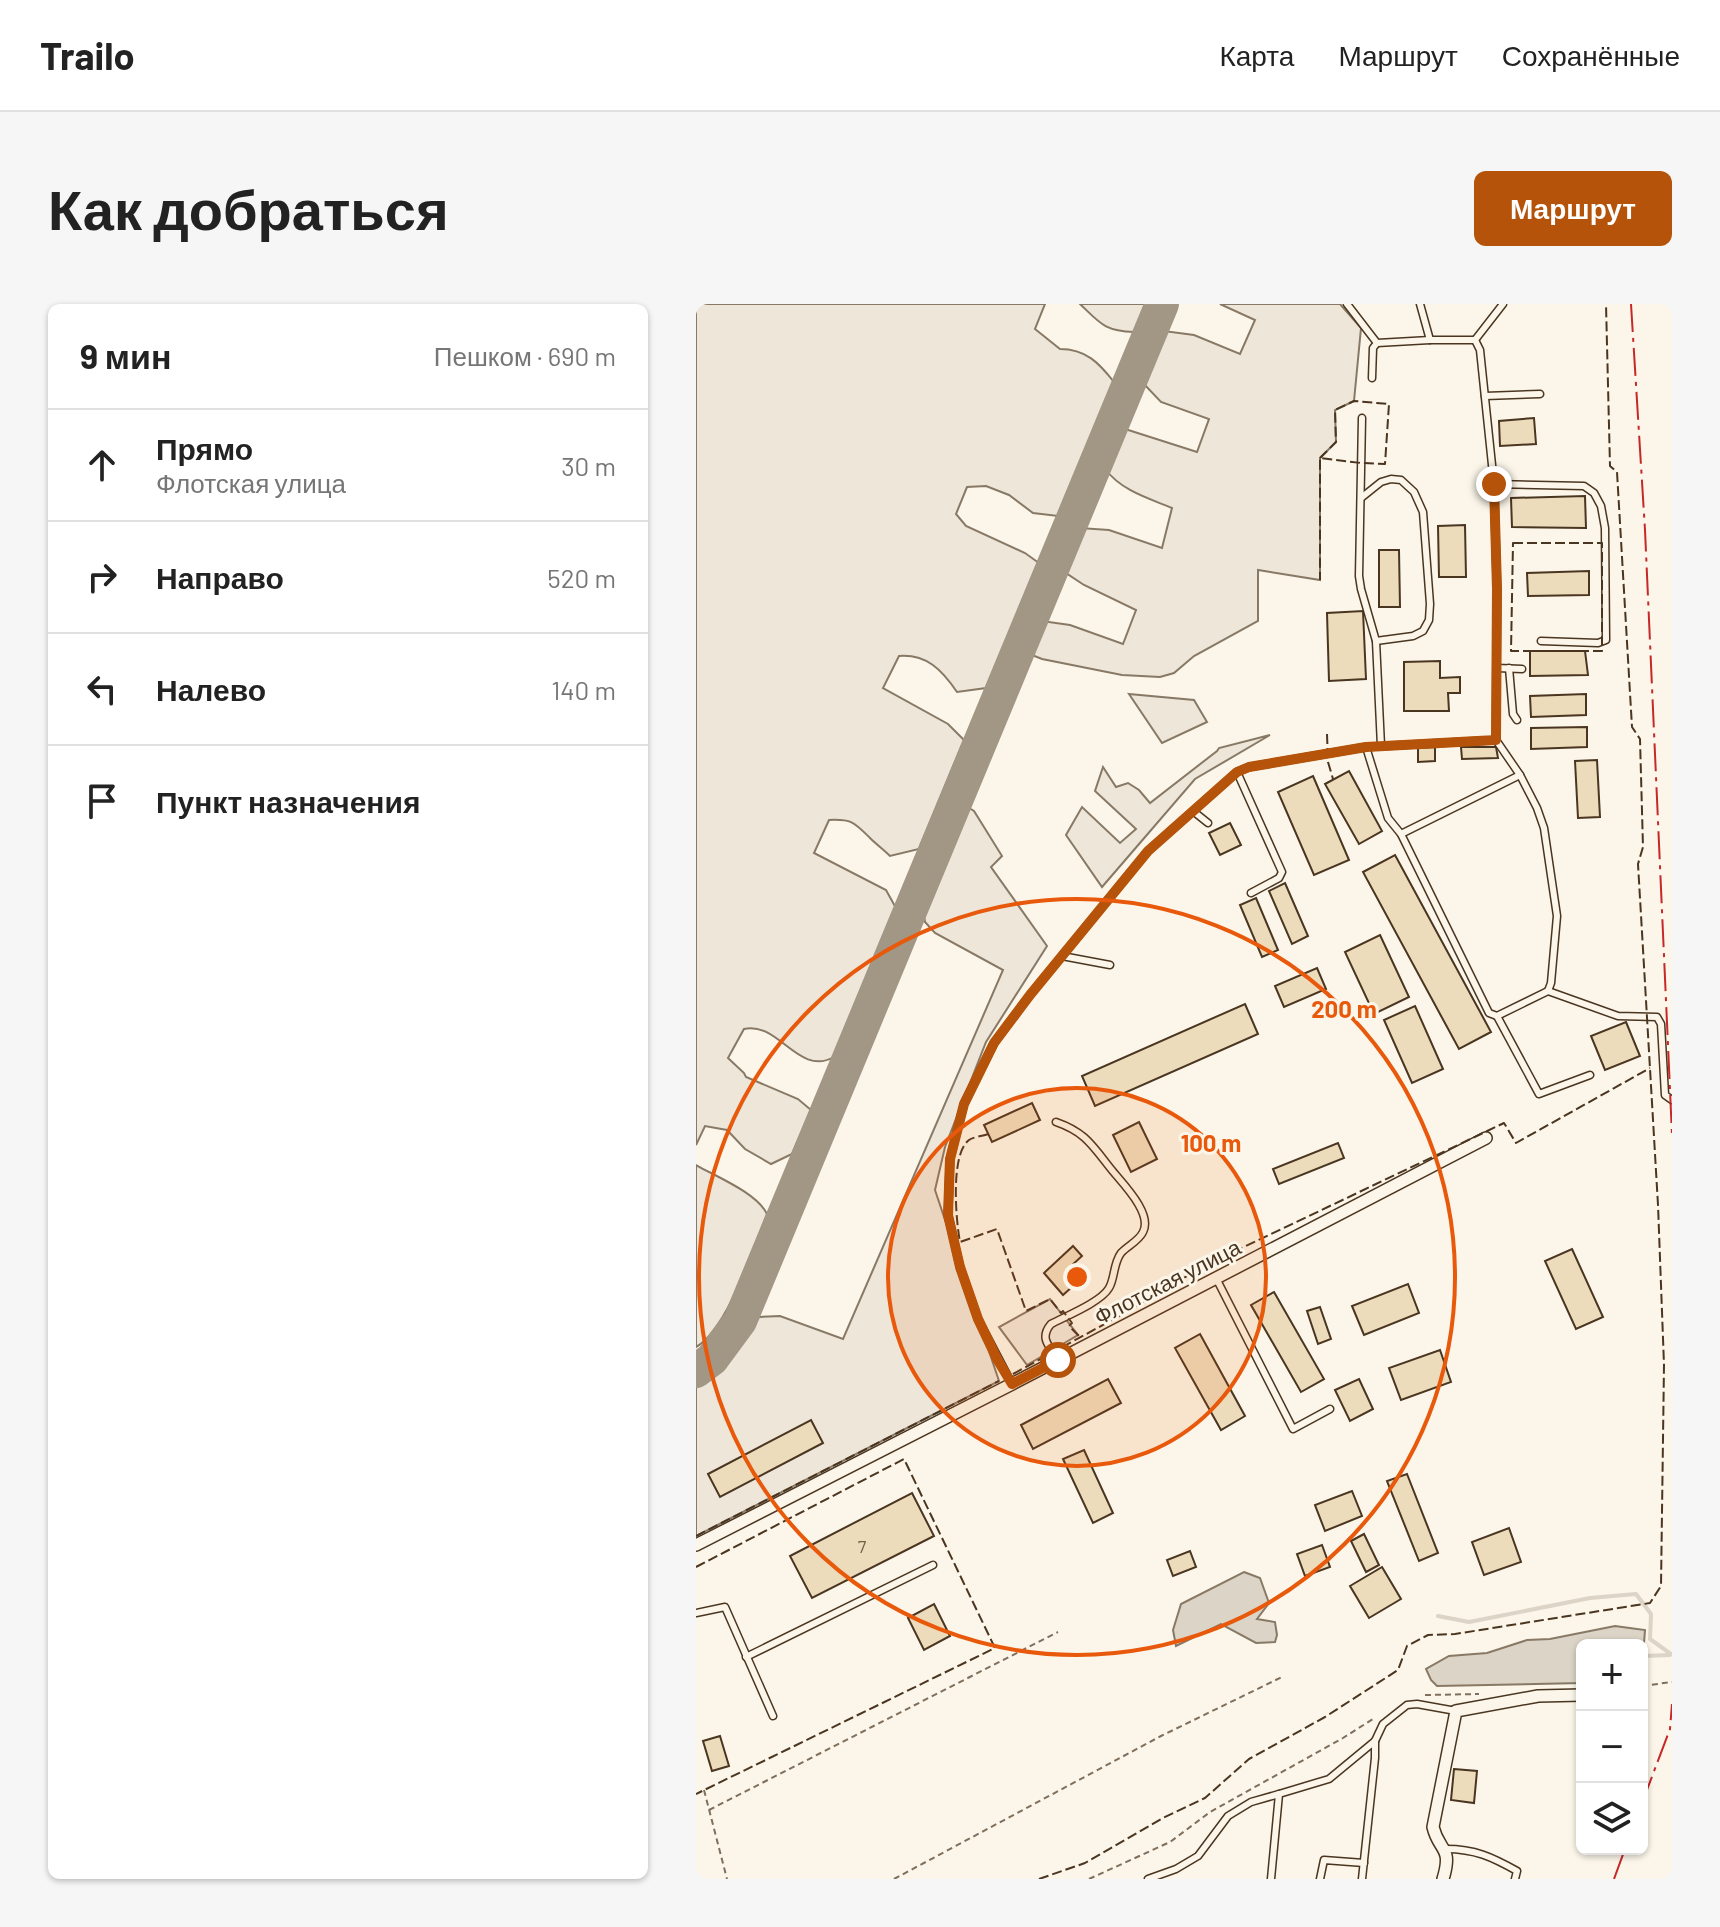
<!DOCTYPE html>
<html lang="ru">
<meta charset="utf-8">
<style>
body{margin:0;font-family:Barlow,sans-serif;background:#f6f6f6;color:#222}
.controls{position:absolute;right:24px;bottom:24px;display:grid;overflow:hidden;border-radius:12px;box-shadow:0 2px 6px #0004}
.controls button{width:72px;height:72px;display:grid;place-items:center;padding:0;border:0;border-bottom:2px solid #e0e0e0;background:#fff;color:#222;font:40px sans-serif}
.stop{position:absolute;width:24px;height:24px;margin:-18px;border:6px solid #b45309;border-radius:50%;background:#fff}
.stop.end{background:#b45309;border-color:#fff;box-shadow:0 2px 8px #0008}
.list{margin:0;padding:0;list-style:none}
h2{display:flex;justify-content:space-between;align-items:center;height:104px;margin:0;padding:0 32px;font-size:34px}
h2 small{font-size:26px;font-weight:400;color:#767676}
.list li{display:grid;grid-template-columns:52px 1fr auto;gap:24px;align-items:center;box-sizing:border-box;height:112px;padding:0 32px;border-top:2px solid #e0e0e0}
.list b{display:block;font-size:30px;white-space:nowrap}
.list p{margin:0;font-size:26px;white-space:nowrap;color:#767676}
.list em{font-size:26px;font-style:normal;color:#767676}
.icon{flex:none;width:44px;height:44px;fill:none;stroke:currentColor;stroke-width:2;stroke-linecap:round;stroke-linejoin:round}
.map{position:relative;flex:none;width:976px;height:1575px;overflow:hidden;border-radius:12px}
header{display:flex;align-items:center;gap:48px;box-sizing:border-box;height:112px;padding:0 40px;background:#fff;border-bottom:2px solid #e0e0e0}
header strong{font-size:38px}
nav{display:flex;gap:44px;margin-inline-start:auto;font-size:28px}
.intro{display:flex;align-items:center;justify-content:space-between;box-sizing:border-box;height:192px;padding:0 48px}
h1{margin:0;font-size:56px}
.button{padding:20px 36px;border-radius:12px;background:#b45309;color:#fff;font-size:28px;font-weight:700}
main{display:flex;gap:48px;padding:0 48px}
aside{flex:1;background:#fff;border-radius:12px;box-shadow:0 2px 6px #0004}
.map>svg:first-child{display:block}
.green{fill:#ede6d9;stroke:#887966;stroke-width:2}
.parking{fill:#ede7d9;stroke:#887966;stroke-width:2}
.water{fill:#dcd4c6;stroke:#887966;stroke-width:2}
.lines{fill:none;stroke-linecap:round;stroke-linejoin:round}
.stream{stroke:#dcd4c6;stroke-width:4}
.taxiway{stroke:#a29684;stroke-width:34}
.building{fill:#ecdcbc;stroke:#4a3520;stroke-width:2}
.lane-casing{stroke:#4a3520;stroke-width:9}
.street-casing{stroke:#4a3520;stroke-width:14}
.path{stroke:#7f6f5c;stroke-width:2;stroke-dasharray:6 4;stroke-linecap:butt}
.lane{stroke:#fbf6e9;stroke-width:6}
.street{stroke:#fbf6e9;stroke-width:11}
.fence{stroke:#4a3520;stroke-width:2;stroke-dasharray:10 4;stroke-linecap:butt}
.power{stroke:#c62828;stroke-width:2;stroke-dasharray:28 6 4 6;stroke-linecap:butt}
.route{stroke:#b45309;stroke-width:10}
.ring{fill:none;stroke:#e8590c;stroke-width:4}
.labels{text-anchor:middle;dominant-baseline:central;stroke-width:6;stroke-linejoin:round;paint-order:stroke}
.number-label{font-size:18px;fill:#725f47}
.street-label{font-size:22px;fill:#4a3520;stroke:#fbf6e9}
.centre{fill:#e8590c;stroke:#fbf6e9;stroke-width:4}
.ring-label{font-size:24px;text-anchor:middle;font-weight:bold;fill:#e8590c;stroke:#fbf6e9;stroke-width:6;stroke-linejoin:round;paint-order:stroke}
</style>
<header>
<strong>Trailo</strong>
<nav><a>Карта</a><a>Маршрут</a><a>Сохранённые</a></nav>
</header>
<div class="intro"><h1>Как добраться</h1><a class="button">Маршрут</a></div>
<main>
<aside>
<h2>9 мин<small>Пешком · 690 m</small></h2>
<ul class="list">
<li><svg class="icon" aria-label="ahead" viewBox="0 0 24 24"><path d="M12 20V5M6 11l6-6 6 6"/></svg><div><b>Прямо</b><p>Флотская улица</p></div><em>30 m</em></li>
<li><svg class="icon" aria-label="right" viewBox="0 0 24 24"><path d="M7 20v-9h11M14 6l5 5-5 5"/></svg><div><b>Направо</b></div><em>520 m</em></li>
<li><svg class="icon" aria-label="left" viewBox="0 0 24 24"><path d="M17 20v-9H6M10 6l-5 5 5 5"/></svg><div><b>Налево</b></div><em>140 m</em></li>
<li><svg class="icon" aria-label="arrive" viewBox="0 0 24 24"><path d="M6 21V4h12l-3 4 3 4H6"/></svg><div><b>Пункт назначения</b></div></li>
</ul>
</aside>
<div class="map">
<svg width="976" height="1575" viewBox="0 0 976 1575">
<rect width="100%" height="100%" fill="#fbf6e9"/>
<g class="green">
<path d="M0 0H349L339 25 364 45C390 45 403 59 418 78L362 212 337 209 313 191 290 182 271 183 260 210 270 222 329 249 343 259 290 384 261 388C246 366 231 350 203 352L187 384 252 420 268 436 223 545 194 552C188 546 180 540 174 534 158 518 156 515 133 516L118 549 190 586 200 604 138 753C102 773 83 717 48 725L32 754 48 769 50 773 102 795 115 806 96 850 75 860 49 845 31 826 9 822 0 841Z"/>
<path d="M384 0H450L438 28C408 27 404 19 384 0Z"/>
<path d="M524 0H644L665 24 658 97 639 106 640 138 624 154V276L562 266V317L498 352 478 369 464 373 426 371 346 355 336 351V341L346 317 374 321 427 340 440 306 388 281 367 267 384 224 413 226 466 244 476 204C452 194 426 187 409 165L426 124 501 148 513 115 465 98 446 78 468 27 498 31 544 50 559 16Z"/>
<path d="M433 390 498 396 511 418 466 439Z"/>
<path d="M574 431 499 475 406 583 370 531 386 503 424 539 440 525 399 487 407 463 420 483 432 479 443 486 454 499 521 447 523 444Z"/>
<path d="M273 504 278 507 306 552 295 563 351 642 290 738 249 843 239 886 303 1077 0 1232V1080L31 1053 54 1020 59 1019 63 1013 84 1012 147 1035 307 666 239 629 229 618 227 605 267 507Z"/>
<path d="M0 861C21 873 61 889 71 910 57 945 31 1026 0 1043Z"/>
</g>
<path class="parking" d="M354 995 382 1031 331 1061 303 1023Z"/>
<g class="water">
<path d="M548 1268 564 1274 573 1299 561 1315 579 1318 581 1331 579 1338 560 1339 525 1320 480 1342 477 1326 485 1300Z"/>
<path d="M919 1322 949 1326 947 1352 950 1367 946 1372V1341H886V1379L741 1382 735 1376 730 1365 753 1352 791 1349 831 1336 854 1335Z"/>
</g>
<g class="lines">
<g class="stream">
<path d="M742 1312 773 1318 894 1294 940 1290 955 1310 954 1335 975 1350"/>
<path d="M947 1352 974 1351"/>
</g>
<path class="taxiway" d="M0 1067 16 1055 44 1017 466 0"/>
</g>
<g class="building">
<path d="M838 114 840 140 804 142 803 117Z"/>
<path d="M889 192 890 224 816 223 815 194Z"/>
<path d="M769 221 770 273H743L742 222Z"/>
<path d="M683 246H703L704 303H683Z"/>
<path d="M893 267V291L832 292 831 269Z"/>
<path d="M667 307 670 375 633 377 631 309Z"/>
<path d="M834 347H889L892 371 834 372Z"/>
<path d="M744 357V374L764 373V389H752L753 407H708V358Z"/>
<path d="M890 390V411L835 413 834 392Z"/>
<path d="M891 423V443L835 445V424Z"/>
<path d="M739 443V457L722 458V444Z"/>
<path d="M765 443H800L802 454 766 455Z"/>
<path d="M901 456 904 513 882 514 879 457Z"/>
<path d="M653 467 686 527 663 540 629 480Z"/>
<path d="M617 472 653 556 618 571 582 488Z"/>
<path d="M534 519 545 541 524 551 513 529Z"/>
<path d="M699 551 795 728 763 745 667 568Z"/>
<path d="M589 579 612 632 596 640 573 587Z"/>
<path d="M560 594 582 646 566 653 544 601Z"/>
<path d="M684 631 713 693 678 710 649 648Z"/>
<path d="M621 664 630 685 588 703 579 682Z"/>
<path d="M549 700 562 730 399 802 386 772Z"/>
<path d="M719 702 747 765 716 779 688 716Z"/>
<path d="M930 718 944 752 909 766 895 732Z"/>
<path d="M336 799 344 816 296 838 288 821Z"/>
<path d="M443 818 461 855 435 868 417 831Z"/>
<path d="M642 839 648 854 583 880 577 865Z"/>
<path d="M377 942 386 952 375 962 386 974 367 991 348 969Z"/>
<path d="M876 945 907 1013 880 1025 849 957Z"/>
<path d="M712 980 723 1009 668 1031 656 1002Z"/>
<path d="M578 988 628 1075 605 1088 555 1001Z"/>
<path d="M624 1003 635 1035 622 1040 611 1007Z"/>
<path d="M504 1030 549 1112 525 1126 479 1044Z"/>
<path d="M744 1046 755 1078 705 1096 693 1064Z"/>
<path d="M412 1075 425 1099 337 1145 325 1121Z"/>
<path d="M663 1075 677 1105 654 1117 639 1086Z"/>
<path d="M115 1116 127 1139 24 1193 12 1170Z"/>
<path d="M388 1146 417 1209 397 1219 367 1155Z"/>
<path d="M711 1170 742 1249 723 1257 691 1177Z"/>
<path d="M656 1187 666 1212 629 1227 619 1201Z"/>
<path d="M216 1189 238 1232 116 1294 94 1252Z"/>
<path d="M813 1224 825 1258 788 1271 776 1238Z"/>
<path d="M668 1230 683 1261 670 1268 655 1237Z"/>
<path d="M626 1241 634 1263 609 1272 601 1250Z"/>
<path d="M494 1247 500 1263 477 1272 471 1256Z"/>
<path d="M686 1263 705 1295 673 1314 654 1282Z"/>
<path d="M238 1300 254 1332 228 1346 212 1314Z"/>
<path d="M24 1432 33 1462 16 1467 7 1437Z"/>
<path d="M758 1465 781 1467 778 1499 755 1496Z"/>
</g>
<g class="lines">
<g class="lane-casing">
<g id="lane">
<path d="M651 0 681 39"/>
<path d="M724 0 734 36"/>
<path d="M779 36 784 46 798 180 801 285 800 436 824 471 841 504 848 524 861 612 855 679 852 687"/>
<path d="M779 36 807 0"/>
<path d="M681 39 734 36H779"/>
<path d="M676 74 677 44 681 39"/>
<path d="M789 92 844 90"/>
<path d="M666 114 663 272 665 285 680 337 685 442"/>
<path d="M798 180 888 182 898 189 905 202 909 224 910 336 902 339 845 337"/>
<path d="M665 194 685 178 695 175 705 176 718 188 727 208 734 300 733 316 727 327 717 332 680 337"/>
<path d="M801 364 826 365"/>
<path d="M813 364 817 410 821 416"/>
<path d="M670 443 692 514 705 530 793 709 801 712 852 687 922 712 961 713 965 720 969 791 976 796"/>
<path d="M541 468 586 568 583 574 555 589"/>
<path d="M497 507 512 519"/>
<path d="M705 530 824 471"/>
<path d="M366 652 414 661"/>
<path d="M801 712 843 790 894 771"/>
<path d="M360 818C389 828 396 841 415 865 426 879 457 909 447 928 443 937 431 942 425 949 417 960 419 974 413 984 405 998 370 1012 355 1020 343 1034 353 1042 362 1056"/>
<path d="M520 974 597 1125 634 1105"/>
<path d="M316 1080 282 1015 264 963 252 911 254 855 268 800 298 739 334 691 452 547 541 468 553 463 670 443 800 436"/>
<path d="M0 1309 29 1303 77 1412"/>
<path d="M50 1353 237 1261"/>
<path d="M750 1545C779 1545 796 1553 821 1567L819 1575"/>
<path d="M452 1575 480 1565 502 1552 532 1512 555 1498 583 1490"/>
<path d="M575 1575 583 1490 633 1475 679 1437 687 1420 711 1401 721 1400 760 1407"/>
<path d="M624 1575 628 1556 668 1559"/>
<path d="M666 1575 679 1454V1437"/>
</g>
</g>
<g class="street-casing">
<g id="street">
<path d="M0 1241 316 1080 790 834"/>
<path d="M747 1575C757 1542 743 1548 737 1523L760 1407 842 1392 886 1391"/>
</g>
</g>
<g class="path">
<path d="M946 1382 976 1378"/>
<path d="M729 1391 783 1390"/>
<path d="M8 1486 31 1575"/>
<path d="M13 1506 362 1328"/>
<path d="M198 1575 465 1432 588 1372"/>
<path d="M393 1575 474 1538 514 1508 647 1434 677 1415"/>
</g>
<use href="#lane" class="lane"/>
<use href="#street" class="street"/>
<g class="fence">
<path d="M624 154 640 138 639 106 658 97 693 100 689 160 665 159 624 154V276"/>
<path d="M817 239H906V347H815Z"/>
<path d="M631 430 632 458 637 475"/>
<path d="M292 830C287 832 277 833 273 836 254 850 260 917 264 938L301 925 330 1007 354 995 365 1009 367 1007 376 1019 373 1022 385 1034"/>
<path d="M317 1070 427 1010 508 962 808 819 820 839 954 764"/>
<path d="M0 1232 303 1077"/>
<path d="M0 1263 208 1155 299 1344 0 1490"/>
<path d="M343 1575 389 1559 467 1514 509 1494 553 1455 629 1413 702 1366 711 1342 732 1331 759 1330 954 1299 965 1282 968 1061 962 901 942 560 947 543 944 435 936 423 921 168 914 162 910 0"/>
</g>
<g class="power">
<path d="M935 0 949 226 976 831"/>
<path d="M946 1499 974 1425 976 1400"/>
<path d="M918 1575 929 1545"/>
</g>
</g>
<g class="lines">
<path class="route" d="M362 1056 316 1080 301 1055 282 1015 264 963 252 911 254 855 268 800 298 739 334 691 452 547 541 468 553 463 670 443 800 436 801 285 798 180"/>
</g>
<circle cx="381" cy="973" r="189" fill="#e8590c" fill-opacity=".12"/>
<g class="ring">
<circle cx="381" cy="973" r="189"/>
<circle cx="381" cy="973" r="378"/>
</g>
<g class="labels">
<g class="number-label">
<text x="166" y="1242">7</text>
</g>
<g class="street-label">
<text transform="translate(471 977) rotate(-27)">Флотская улица</text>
</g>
</g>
<circle cx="381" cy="973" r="12" class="centre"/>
<g class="ring-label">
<text x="648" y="714">200 m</text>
<text x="515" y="848">100 m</text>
</g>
</svg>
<div class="controls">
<button>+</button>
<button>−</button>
<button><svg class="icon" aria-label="layers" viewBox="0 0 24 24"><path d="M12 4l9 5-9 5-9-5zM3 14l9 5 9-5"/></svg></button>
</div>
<div class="stop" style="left:362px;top:1056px"></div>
<div class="stop end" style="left:798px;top:180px"></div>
</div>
</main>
